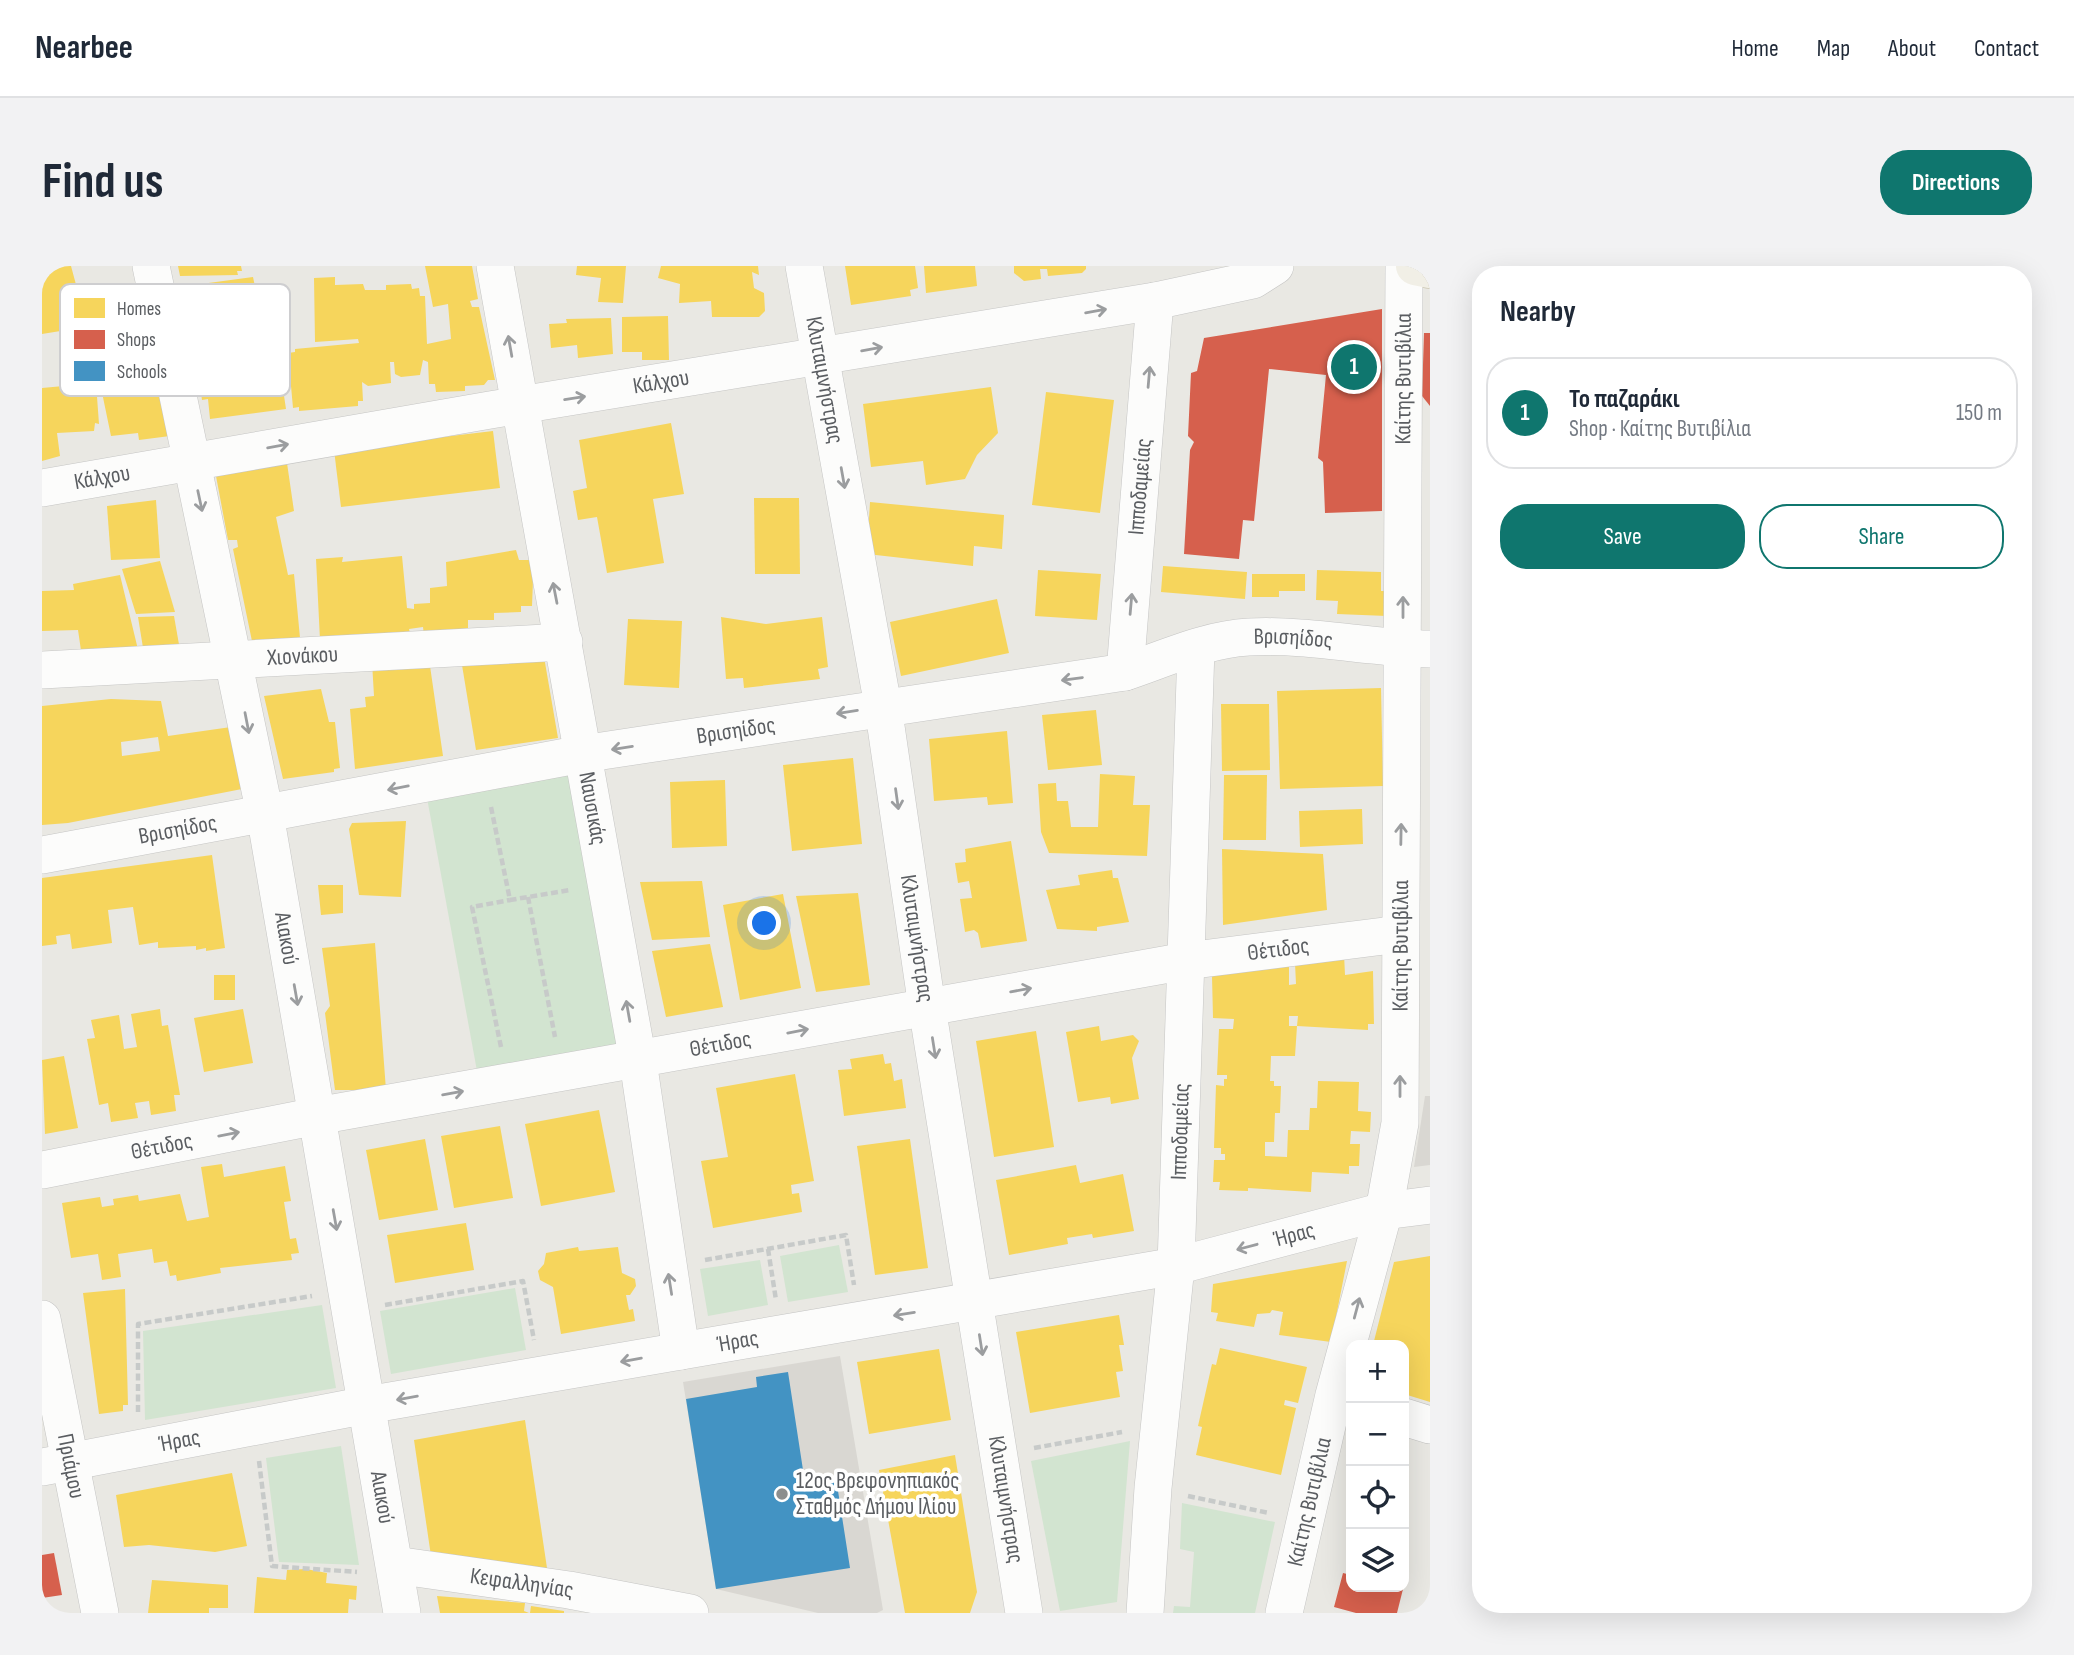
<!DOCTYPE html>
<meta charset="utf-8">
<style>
body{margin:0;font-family:"Sofia Sans Condensed",sans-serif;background:#f2f2f3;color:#1f2937}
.controls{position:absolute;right:21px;bottom:21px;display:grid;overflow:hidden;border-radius:14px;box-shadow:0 7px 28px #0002}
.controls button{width:63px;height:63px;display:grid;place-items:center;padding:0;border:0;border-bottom:2px solid #e0e1e3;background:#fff;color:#1f2937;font:35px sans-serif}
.you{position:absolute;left:723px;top:658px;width:24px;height:24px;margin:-18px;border:5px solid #fff;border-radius:50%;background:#1a73e8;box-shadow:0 0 0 10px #1a73e833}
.badge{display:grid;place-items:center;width:46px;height:46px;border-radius:50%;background:#0f766e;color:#fff;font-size:23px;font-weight:700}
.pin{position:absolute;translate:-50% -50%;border:4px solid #fff;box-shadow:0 2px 7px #0006}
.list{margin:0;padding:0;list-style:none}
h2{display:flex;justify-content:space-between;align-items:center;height:91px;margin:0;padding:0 28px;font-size:30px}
h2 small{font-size:23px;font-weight:400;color:#747a83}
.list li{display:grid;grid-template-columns:46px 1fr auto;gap:21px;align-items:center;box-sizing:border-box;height:112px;margin:0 14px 14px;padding:0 14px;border:2px solid #e0e1e3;border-radius:28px}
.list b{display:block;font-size:26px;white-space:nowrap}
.list p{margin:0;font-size:23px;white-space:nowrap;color:#747a83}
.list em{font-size:23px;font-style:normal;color:#747a83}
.actions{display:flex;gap:14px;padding:21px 28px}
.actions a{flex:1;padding:16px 0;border:2px solid #0f766e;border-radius:28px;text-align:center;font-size:24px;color:#0f766e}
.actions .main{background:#0f766e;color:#fff}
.icon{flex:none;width:38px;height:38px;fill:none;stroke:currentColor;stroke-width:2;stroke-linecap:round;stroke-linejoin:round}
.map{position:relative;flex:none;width:1388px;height:1347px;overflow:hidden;border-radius:28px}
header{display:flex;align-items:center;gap:42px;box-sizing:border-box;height:98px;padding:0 35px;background:#fff;border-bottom:2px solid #e0e1e3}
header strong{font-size:33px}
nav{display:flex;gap:38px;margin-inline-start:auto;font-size:24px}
.intro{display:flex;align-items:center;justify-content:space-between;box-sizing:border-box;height:168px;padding:0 42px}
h1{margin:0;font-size:49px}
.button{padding:18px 32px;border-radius:28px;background:#0f766e;color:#fff;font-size:24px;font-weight:700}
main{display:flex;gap:42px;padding:0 42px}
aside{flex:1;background:#fff;border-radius:28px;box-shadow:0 7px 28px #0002}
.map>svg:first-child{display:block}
.education{fill:#d9d7d2}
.green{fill:#d2e4d0}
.homes{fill:#f6d55c;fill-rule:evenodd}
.shops{fill:#d6604d}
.schools{fill:#4393c3}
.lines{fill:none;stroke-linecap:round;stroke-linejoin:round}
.minor-casing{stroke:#c5c5c4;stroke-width:38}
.major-casing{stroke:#cec8b4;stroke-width:40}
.path{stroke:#c7cac9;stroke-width:4.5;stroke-dasharray:7 3.5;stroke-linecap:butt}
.minor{stroke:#fcfcfb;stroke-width:37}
.major{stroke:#f1efe6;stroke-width:38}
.oneway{stroke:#9b9d9f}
.poi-dot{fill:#8c8e8e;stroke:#fff;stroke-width:2.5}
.labels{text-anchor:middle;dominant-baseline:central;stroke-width:7;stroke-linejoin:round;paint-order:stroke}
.street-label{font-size:23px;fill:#5a5d61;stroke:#fff}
.poi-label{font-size:23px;fill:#5a5d61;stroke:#fff;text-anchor:start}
.key{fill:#fff;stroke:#ceced0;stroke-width:2}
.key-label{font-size:19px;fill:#5a5d61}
</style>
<header>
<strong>Nearbee</strong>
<nav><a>Home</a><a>Map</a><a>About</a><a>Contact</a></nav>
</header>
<div class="intro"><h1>Find us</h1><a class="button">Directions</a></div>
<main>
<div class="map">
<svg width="1388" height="1347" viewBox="0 0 1388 1347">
<rect width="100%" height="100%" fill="#e9e8e3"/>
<g class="education">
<path d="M1383 830H1388V899L1372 901Z"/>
<path d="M798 1090 841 1344 835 1347H776L674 1323 641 1116Z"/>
</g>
<g class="green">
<path d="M529 507 578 780 435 805 385 532Z"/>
<path d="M797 979 806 1026 746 1036 738 990Z"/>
<path d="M718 994 726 1039 666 1050 658 1003Z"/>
<path d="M473 1022 484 1084 349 1108 338 1045Z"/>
<path d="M280 1039 294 1122 103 1154 101 1065Z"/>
<path d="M1088 1175 1075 1336 1018 1345 989 1195Z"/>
<path d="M299 1180 317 1299 237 1296 224 1192Z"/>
<path d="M1140 1237 1233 1256 1213 1347H1131L1132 1340 1148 1341 1152 1286 1138 1283Z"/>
</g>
<g class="homes">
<path d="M0 0H29L43 52 36 53 37 62 0 68Z"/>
<path d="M136 0H199L200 5H195L196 9 138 10Z"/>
<path d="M383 0H430L436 33 428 35 430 41H437L453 114H446L442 119 423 120V125L394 126 393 118H387L386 96 381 94 378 109 359 111 353 108 352 96H348L349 117 326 120 320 116 321 135H316V140L257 145V141L251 142 246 87 253 86V83L317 77 316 73 273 76 272 12 293 11V19L321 18 323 24H344V19L369 18 370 23 377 22 378 30H383L385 78 409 73 406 38 391 41Z"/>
<path d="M535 0H584L581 37 556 36 559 12 534 9Z"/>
<path d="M619 0H716L717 9 710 6 712 22 722 27 723 45 717 51H670L669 35 637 37 638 18 616 12Z"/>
<path d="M803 0H873L876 22 868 24 869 30 809 39Z"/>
<path d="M882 0H933L935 20 884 27Z"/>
<path d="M972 0H1044V3L1040 7 1006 10 1005 3H998L999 13 982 15 972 7Z"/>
<path d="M211 11 224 73H230L229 79H235L234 108 188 114 191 129 241 123 244 143 168 153 166 133 160 134 153 87H157L154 75 149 76 144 20Z"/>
<path d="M102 33 111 87 107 88 108 94 113 93 128 170 97 174 96 167 69 170 45 54 69 50 67 39Z"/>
<path d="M626 50 627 94H600V86H580V51Z"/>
<path d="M569 52 571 88 536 92 535 79 509 82 507 58 525 57 524 53Z"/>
<path d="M54 117 57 158 53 157 52 165 15 167 18 190 0 195V122Z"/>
<path d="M949 121 956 167 935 189 923 213 884 219 881 195 829 201 821 138Z"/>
<path d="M1004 126 1072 134 1058 247 990 239Z"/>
<path d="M629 157 642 228 611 233 622 297 565 307 555 251 536 254 531 225 545 222 537 174Z"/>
<path d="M451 165 458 222 299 241 292 184Z"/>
<path d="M245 197 252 245 234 251 246 309 252 308 258 372 211 380 191 283 196 281 195 274H186L174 210Z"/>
<path d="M712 232H757L758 308H713Z"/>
<path d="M114 234 118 292 69 294 65 240Z"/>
<path d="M828 236 962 249 960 283 932 280 931 300 825 288Z"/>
<path d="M474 284 477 294H487L491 314 490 340H479V346L452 347V354H426V364L382 369 381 361 367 363 368 367 278 374 274 293 301 291 300 296 360 290 365 342 372 343V338L388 337V322L405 320 404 296Z"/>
<path d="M118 295 133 346 94 348 80 303Z"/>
<path d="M1121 300 1205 306 1203 333 1119 326Z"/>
<path d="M996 304 1059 308 1055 354 993 350Z"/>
<path d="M1275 304 1339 306V325H1346L1345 350 1295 348 1296 335 1274 334Z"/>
<path d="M1210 308H1263V325H1237V331H1210Z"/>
<path d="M78 309 99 396 41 398 36 364 0 365V325L32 324 31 318Z"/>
<path d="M955 333 967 387 859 410 848 356Z"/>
<path d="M132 350 139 390 103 394 96 351Z"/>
<path d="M679 351 724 358 780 351 786 401 776 403 778 413 702 422 701 412 684 413Z"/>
<path d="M586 353 640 355 637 422 582 419Z"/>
<path d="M501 385 516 472 434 484 419 393Z"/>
<path d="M387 393 401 490 313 503 308 443 324 441 323 431 332 430 330 396Z"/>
<path d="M1339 422 1341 520 1238 523 1235 425Z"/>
<path d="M279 423 287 456H293L298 502 292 503V506L241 513 222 430Z"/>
<path d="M69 433 119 435 126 470 189 461 200 523 26 557 0 559V440ZM116 471 118 485 80 490 79 476Z"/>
<path d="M1179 438H1227L1228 504 1180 505Z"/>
<path d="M1054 444 1060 499 1006 504 1000 449Z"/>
<path d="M965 465 971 537 946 539 945 531 892 535 887 473Z"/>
<path d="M811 492 820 578 750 585 741 499Z"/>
<path d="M1058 508 1093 510 1091 539H1108L1105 590 1007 587 999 566 996 518 1014 517 1015 535H1026L1029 561H1056Z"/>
<path d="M1182 509H1225L1224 574H1181Z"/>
<path d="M683 514 685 580 630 582 628 516Z"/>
<path d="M1320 543 1321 578 1258 581 1257 545Z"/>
<path d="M364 555 359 631 317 629 307 563 310 557Z"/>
<path d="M969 575 985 675 939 682 936 667 932 664 923 666 918 633 930 632 927 615 916 617 913 597 924 596 923 583Z"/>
<path d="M1180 583 1281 588 1285 644 1181 659Z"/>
<path d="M170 589 183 682 164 685V682L154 684V680L116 682V676L97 679 91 641 66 644 70 677 30 683 28 668 14 670 15 678 0 680V612Z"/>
<path d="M1070 604 1071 612H1076L1087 656 1055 661V665L1015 663 1004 624 1038 619 1036 609Z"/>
<path d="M660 615 668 671 610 674 598 616Z"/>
<path d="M276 619H301V647L279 649Z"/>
<path d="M816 627 828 719 774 726 754 630Z"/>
<path d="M741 628 759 722 698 734 681 639Z"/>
<path d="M333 677 344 824H293L283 747 288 740 280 682Z"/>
<path d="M668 678 681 741 624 751 610 685Z"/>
<path d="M1302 688 1303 709 1331 705 1332 758H1326V764L1255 760 1256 750H1247V760H1255L1253 790H1229L1228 815H1232V820H1239L1238 847H1233L1232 876H1223V890L1245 891 1246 864H1267L1268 842H1275L1276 815 1317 816 1316 845 1329 846 1328 866 1309 865 1308 878H1318L1317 900H1307V908L1270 906 1269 926 1206 922V925L1177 924 1178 916H1171L1172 894H1183V888H1179V882H1172L1174 819 1182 820V813H1185V809H1175L1177 763H1191L1192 753 1171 752 1170 710 1247 698V719L1254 718 1253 697Z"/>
<rect x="172" y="709" width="21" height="25"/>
<path d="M118 743 120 760 126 759 138 829H132L134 845 109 849 107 835 93 837 96 852 69 856 66 837 57 839 45 773 53 772 49 754 77 749 82 783 95 781 89 748Z"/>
<path d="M201 743 211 797 162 806 152 752Z"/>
<path d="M1057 760 1059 775 1091 769 1097 775 1090 792 1097 833 1069 838 1068 831 1036 836 1024 766Z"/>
<path d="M994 765 1012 881 952 891 934 775Z"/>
<path d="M841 788 843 798 849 797 852 815 860 813 864 842 802 850 796 804 810 803 808 793Z"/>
<path d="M22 790 36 862 3 868 0 794Z"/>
<path d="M753 808 772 915 749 919 750 928 757 927 760 946 671 962 659 895 686 891 674 822Z"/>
<path d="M557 844 573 926 499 940 483 858Z"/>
<path d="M458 860 471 932 412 942 399 870Z"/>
<path d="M383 873 396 944 337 954 324 884Z"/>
<path d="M868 873 886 1002 833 1009 815 880Z"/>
<path d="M180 898 182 911 243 900 249 935 242 936 248 973 254 972 257 987 249 988 250 994 178 1002 179 1007 135 1015 134 1009 128 1010 125 995 112 997 110 983 76 988 79 1011 60 1014 56 988 29 992 20 937 58 931 60 941 72 939 71 933 96 929 97 935 138 928 145 955 167 951 159 901Z"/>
<path d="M1034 899 1038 917 1081 908 1092 965 1051 972 1050 968 1025 972 1026 978 967 989 954 914Z"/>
<path d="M424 957 432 1004 353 1017 345 969Z"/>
<path d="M536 981 537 985 576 981 580 1007 593 1013 594 1020 588 1029H584L587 1044 591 1043 593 1055 519 1068 511 1021 498 1014 496 1005 502 998 504 987Z"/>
<path d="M1388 990V1136L1362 1128V1079H1331L1352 996Z"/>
<path d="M1305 995 1289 1076 1237 1069 1241 1046 1230 1044 1228 1047 1215 1048 1212 1061 1174 1055 1176 1047 1169 1046 1171 1018Z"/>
<path d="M83 1023 86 1139H81V1145L57 1148 41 1027Z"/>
<path d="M1077 1049 1082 1079H1077L1081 1105 1074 1106 1078 1131 988 1147 974 1066Z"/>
<path d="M1178 1082 1265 1101 1256 1137 1243 1134 1242 1139 1254 1142 1239 1209 1154 1189 1160 1161 1156 1160 1170 1098 1174 1099Z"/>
<path d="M897 1083 909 1154 827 1168 815 1096Z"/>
<path d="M483 1154 505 1302 482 1305 389 1290 372 1174Z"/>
<path d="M913 1189 935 1326 928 1347H863L837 1204Z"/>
<path d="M190 1207 205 1280 173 1286 107 1279 82 1281 74 1229Z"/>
<path d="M264 1303 285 1307 284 1317 315 1320 314 1334 307 1333 306 1347H212L215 1311 244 1314 245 1304Z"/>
<path d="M110 1314 186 1319V1342H167V1347H106Z"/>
<path d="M395 1330 483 1337 482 1345 487 1347H398Z"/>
<path d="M489 1340 522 1345V1347H488Z"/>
</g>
<g class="shops">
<path d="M1340 43V245L1283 247 1281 196 1276 192 1284 109 1227 103 1212 255 1201 254 1197 293 1142 288 1148 184 1152 176 1146 170 1149 107 1155 105 1162 72Z"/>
<path d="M1382 67H1388V140L1380 130Z"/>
<path d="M12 1287 20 1329 0 1332V1289Z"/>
<path d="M1301 1307 1309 1309V1321L1361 1323 1355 1347H1314L1292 1341Z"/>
</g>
<path class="schools" d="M746 1106 763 1217 794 1212 808 1302 674 1323 644 1133 715 1121 714 1111Z"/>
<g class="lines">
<g class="minor-casing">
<g id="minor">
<path id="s1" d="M109 0 223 548 360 1347"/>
<path id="s2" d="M453 0 596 795 639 1085"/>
<path id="s3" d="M762 0 841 440 885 741 982 1347"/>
<path id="s4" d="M0 222 448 144 1113 35 1211 14 1233 0"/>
<path id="s5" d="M0 404 522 376"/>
<path id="s6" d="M1083 406 1113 35"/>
<path id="s7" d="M0 589 540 488 1083 406C1122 393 1165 373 1207 371 1268 368 1327 382 1388 383"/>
<path id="s8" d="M0 904 275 850 1144 695 1358 668"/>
<path id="s9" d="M0 1053 58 1347"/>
<path d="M1362 1151 1388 1159"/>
<path id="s10" d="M0 1201 325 1139 1134 1000 1342 945 1388 939"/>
<path id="s11" d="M353 1299 527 1324 648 1347"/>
<path id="s12" d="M1103 1347 1111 1222 1134 1000 1154 382"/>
<path id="s13" d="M1242 1347 1292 1129 1342 945 1358 857 1362 0"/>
</g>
</g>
<g class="major-casing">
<path id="major" d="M1373 0 1388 3"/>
</g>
<g class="path">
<path d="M449 541 468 634 528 624"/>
<path d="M486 631 513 771"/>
<path d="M459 781 430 641 468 634"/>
<path d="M726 983 734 1034"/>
<path d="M663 994 804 969 812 1019"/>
<path d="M343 1039 481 1015 492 1074"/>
<path d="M96 1146V1058L270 1030"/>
<path d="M992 1182 1080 1166"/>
<path d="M217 1195 230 1300 315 1306"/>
<path d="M1146 1230 1227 1247"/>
</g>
<use href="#minor" class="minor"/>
<use href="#major" class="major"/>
</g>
<defs><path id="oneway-shaft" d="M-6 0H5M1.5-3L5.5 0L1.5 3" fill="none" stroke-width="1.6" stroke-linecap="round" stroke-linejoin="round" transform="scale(1.75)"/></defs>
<g class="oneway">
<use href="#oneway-shaft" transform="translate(1054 45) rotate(-10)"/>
<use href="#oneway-shaft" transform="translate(468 80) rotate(-100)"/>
<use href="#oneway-shaft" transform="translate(830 83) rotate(-10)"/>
<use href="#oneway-shaft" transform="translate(1107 111) rotate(-85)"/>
<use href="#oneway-shaft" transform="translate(533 132) rotate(-9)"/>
<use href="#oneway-shaft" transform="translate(236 180) rotate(-10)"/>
<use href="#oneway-shaft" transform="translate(801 212) rotate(80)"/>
<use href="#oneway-shaft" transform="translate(158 235) rotate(78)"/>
<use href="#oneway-shaft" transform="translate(513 327) rotate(-101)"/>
<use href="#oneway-shaft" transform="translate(1089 338) rotate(-85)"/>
<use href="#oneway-shaft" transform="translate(1361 341) rotate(-90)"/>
<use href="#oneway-shaft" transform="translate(1030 413) rotate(172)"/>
<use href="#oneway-shaft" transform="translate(805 446) rotate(171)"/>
<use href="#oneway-shaft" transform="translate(205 457) rotate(79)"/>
<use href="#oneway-shaft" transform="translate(580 482) rotate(171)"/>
<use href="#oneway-shaft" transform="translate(356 522) rotate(169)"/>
<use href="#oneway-shaft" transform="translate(855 533) rotate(82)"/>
<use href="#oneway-shaft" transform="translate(1359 568) rotate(-89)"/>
<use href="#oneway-shaft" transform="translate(979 724) rotate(-10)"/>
<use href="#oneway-shaft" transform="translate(254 729) rotate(80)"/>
<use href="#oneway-shaft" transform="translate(586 745) rotate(-100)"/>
<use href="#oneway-shaft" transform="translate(756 765) rotate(-11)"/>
<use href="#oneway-shaft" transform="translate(892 782) rotate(81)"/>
<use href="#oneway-shaft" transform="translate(1358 820) rotate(-90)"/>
<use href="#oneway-shaft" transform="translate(411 827) rotate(-10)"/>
<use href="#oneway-shaft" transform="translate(187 868) rotate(-11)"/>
<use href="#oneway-shaft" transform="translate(293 954) rotate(80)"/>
<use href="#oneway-shaft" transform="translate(1205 981) rotate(165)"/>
<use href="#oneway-shaft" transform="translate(628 1018) rotate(-99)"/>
<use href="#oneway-shaft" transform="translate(1315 1042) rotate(-75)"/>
<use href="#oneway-shaft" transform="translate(862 1048) rotate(171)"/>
<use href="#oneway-shaft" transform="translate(939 1079) rotate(81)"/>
<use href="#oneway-shaft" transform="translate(589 1094) rotate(170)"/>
<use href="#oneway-shaft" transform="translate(365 1132) rotate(170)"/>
</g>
<circle class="poi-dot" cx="740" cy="1228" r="7"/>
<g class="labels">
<g class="street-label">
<text stroke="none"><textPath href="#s3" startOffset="116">Κλυταιμνήστρας</textPath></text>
<text stroke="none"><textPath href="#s13" startOffset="1248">Καίτης Βυτιβίλια</textPath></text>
<text stroke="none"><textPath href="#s4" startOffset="628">Κάλχου</textPath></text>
<text stroke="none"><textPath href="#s4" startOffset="61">Κάλχου</textPath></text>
<text stroke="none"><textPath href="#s6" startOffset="186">Ιπποδαμείας</textPath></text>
<text stroke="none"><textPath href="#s7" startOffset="1272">Βρισηίδος</textPath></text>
<text stroke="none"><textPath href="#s5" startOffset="261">Χιονάκου</textPath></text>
<text stroke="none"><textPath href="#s7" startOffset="705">Βρισηίδος</textPath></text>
<text stroke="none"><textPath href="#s2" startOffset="551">Ναυσικάς</textPath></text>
<text stroke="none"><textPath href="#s7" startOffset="138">Βρισηίδος</textPath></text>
<text stroke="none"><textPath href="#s1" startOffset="686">Αιακού</textPath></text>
<text stroke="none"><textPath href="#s3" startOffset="682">Κλυταιμνήστρας</textPath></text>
<text stroke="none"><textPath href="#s13" startOffset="681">Καίτης Βυτιβίλια</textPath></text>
<text stroke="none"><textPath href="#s8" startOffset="1256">Θέτιδος</textPath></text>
<text stroke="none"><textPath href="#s8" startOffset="690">Θέτιδος</textPath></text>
<text stroke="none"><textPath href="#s12" startOffset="483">Ιπποδαμείας</textPath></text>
<text stroke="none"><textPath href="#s8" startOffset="122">Θέτιδος</textPath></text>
<text stroke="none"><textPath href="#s10" startOffset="1274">Ήρας</textPath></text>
<text stroke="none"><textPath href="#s10" startOffset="707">Ήρας</textPath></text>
<text stroke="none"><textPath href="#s10" startOffset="140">Ήρας</textPath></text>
<text stroke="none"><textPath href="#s9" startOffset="150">Πριάμου</textPath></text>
<text stroke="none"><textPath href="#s1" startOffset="1253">Αιακού</textPath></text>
<text stroke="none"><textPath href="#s3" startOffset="1250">Κλυταιμνήστρας</textPath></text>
<text stroke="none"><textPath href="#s13" startOffset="114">Καίτης Βυτιβίλια</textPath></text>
<text stroke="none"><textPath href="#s11" startOffset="128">Κεφαλληνίας</textPath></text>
</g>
<g class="poi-label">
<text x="754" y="1215">12ος Βρεφονηπιακός<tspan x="754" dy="26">Σταθμός Δήμου Ιλίου</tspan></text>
</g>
</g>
<rect x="18" y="18" width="230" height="112" rx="10" class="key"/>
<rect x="32" y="32" width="31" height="20" fill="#f6d55c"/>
<rect x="32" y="64" width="31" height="19" fill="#d6604d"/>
<rect x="32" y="95" width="31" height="20" fill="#4393c3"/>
<g class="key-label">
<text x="75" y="49">Homes</text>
<text x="75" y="80">Shops</text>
<text x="75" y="112">Schools</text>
</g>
</svg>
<div class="controls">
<button>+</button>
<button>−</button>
<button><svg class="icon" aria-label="locate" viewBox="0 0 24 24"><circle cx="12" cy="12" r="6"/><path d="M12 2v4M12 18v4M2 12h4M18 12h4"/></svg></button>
<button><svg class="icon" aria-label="layers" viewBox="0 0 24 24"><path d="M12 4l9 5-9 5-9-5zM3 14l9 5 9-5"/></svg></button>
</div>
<div class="you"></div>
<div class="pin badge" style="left:1312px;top:101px">1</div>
</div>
<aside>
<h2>Nearby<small></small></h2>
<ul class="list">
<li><span class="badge">1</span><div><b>Το παζαράκι</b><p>Shop · Καίτης Βυτιβίλια</p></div><em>150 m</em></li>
</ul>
<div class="actions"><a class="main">Save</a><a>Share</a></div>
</aside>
</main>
